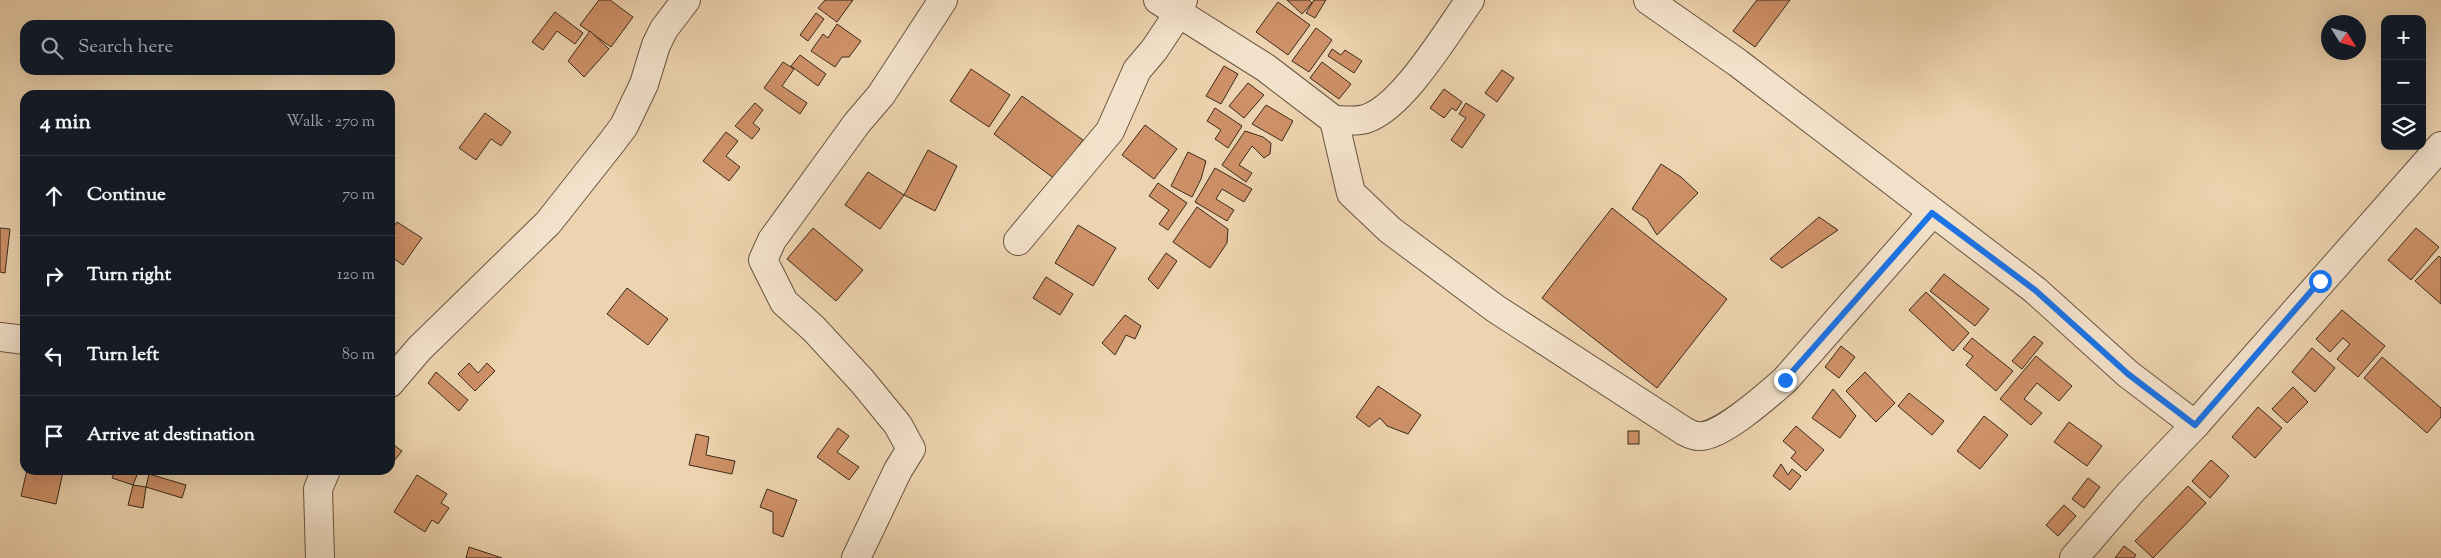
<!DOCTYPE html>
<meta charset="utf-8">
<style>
body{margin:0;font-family:"Sorts Mill Goudy",serif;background:#20242c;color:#f1f3f6}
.controls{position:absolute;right:15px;top:15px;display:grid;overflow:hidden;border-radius:10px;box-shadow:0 5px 20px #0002}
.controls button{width:45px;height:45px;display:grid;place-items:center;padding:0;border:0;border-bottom:1px solid #363941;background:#171b24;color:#f1f3f6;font:25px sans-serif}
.compass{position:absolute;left:2321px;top:15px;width:45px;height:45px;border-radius:50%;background:#171b24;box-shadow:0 5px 20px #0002;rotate:127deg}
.stop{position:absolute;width:15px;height:15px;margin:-11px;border:4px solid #1a73e8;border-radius:50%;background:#fff}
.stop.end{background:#1a73e8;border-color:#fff;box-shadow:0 1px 5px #0008}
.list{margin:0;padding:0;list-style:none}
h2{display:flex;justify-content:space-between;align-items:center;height:65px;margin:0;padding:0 20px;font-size:21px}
h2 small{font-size:16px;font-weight:400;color:#9ea1a6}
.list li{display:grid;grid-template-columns:32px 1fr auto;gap:15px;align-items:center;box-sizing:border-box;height:80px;padding:0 20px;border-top:1px solid #363941}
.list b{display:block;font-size:19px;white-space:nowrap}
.list em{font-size:16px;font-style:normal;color:#9ea1a6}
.icon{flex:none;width:28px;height:28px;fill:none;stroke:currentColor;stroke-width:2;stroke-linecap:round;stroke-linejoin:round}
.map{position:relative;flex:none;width:2441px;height:558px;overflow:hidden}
.search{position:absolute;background:#171b24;box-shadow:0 5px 20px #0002;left:20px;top:20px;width:375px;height:55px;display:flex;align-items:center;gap:12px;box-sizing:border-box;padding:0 18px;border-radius:15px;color:#9ea1a6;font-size:19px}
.panel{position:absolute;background:#171b24;box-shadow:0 5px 20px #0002;left:20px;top:90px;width:375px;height:385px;border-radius:15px}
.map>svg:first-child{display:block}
.building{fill:#ce9067;stroke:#3a2b1c}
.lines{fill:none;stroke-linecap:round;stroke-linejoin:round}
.minor-casing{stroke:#675541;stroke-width:30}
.minor{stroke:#f3e2cb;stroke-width:28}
.route{stroke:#1a73e8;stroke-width:6}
</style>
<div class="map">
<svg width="2441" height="558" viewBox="0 0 2441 558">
<rect width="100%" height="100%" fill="#edd3af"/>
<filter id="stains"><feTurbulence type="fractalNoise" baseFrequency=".004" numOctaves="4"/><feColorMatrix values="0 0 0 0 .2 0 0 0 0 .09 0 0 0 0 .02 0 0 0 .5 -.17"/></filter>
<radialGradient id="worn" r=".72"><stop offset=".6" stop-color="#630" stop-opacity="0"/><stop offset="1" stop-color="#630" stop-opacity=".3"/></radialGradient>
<g class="building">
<path d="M599 0H610L633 17 611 47 580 25Z"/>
<path d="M825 0H853L837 22 818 8Z"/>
<path d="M1287 0H1309L1312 3 1302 14Z"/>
<path d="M1314 0H1326L1315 18 1306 13Z"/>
<path d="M1757 0H1790L1755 47 1733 31Z"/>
<path d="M1278 2 1310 25 1288 55 1256 32Z"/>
<path d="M555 12 583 33 575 44 557 31 543 50 532 42Z"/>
<path d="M816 13 824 19 808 41 800 35Z"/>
<path d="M837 24 861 41 849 57H842L835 67 811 51 823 34 828 38Z"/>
<path d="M1316 28 1332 40 1309 72 1292 61Z"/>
<path d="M590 31 609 49 584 77 568 61Z"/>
<path d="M1332 49 1341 55 1345 50 1362 61 1354 73 1328 56Z"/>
<path d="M800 55 826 74 818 86 791 66Z"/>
<path d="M783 62 794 69 782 86 807 103 800 114 764 88Z"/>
<path d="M1322 62 1351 84 1339 99 1310 78Z"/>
<path d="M1224 66 1238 74 1221 104 1206 96Z"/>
<path d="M971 69 1010 95 989 127 950 101Z"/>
<path d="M1502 70 1514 78 1497 102 1485 93Z"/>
<path d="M1248 83 1264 95 1244 118 1229 106Z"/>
<path d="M1444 89 1462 102 1456 111 1452 108 1444 118 1430 108Z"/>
<path d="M1022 96 1083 140 1055 179 994 134Z"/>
<path d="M755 103 763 110 753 123 760 129 752 139 735 126Z"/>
<path d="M1466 103 1485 115 1462 148 1451 140 1466 118 1459 114Z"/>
<path d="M1266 105 1293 121 1282 141 1252 124Z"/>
<path d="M1215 108 1242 126 1228 148 1215 139 1221 130 1207 121Z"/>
<path d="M485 113 511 132 501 146 491 139 476 160 459 148Z"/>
<path d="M1145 125 1177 149 1154 179 1122 155Z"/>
<path d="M1245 131 1263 137 1271 143 1270 154 1264 158 1252 146 1239 165 1252 173 1246 182 1222 165Z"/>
<path d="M726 132 738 141 726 156 740 167 729 181 703 161Z"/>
<path d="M928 150 957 166 935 211 904 195Z"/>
<path d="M1188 152 1206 161 1201 179 1192 197 1171 186Z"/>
<path d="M1661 164 1681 177 1698 193 1657 235 1647 219 1632 209Z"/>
<path d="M1215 168 1252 189 1244 202 1222 189 1216 199 1234 210 1227 221 1195 202Z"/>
<path d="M868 172 904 195 880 229 845 205Z"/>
<path d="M1158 183 1187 203 1168 230 1159 224 1169 210 1149 196Z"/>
<path d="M1197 207 1228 229 1227 243 1210 268 1173 242Z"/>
<path d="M1612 208 1727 299 1657 388 1542 298Z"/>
<path d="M1819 217 1838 230 1782 268 1770 259Z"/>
<path d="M397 222 422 238 403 265 390 256V232Z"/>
<path d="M1078 225 1116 248 1093 286 1055 263Z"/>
<path d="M0 228 10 229 5 273 0 272Z"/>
<path d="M813 228 863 270 836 301 787 259Z"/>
<path d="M2416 228 2439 247 2411 280 2388 260Z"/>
<path d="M1166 253 1177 261 1158 289 1148 279Z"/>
<path d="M2439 256 2441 258V304L2415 281Z"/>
<path d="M1944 274 1989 309 1975 326 1930 291Z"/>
<path d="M1046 277 1073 294 1060 315 1033 298Z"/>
<path d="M627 288 668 319 648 345 607 314Z"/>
<path d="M1926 292 1969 333 1953 351 1909 310Z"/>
<path d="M2342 310 2385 346 2358 377 2337 359 2350 344 2343 338 2330 352 2316 339Z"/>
<path d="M1125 315 1141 326 1135 339 1126 335 1115 355 1102 343Z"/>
<path d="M2034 336 2043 343 2022 369 2012 361Z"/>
<path d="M1972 338 2013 371 1996 391 1966 365 1973 356 1963 349Z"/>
<path d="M1841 346 1855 357 1839 378 1825 367Z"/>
<path d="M2312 348 2335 368 2315 392 2292 372Z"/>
<path d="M2036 356 2072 386 2059 401 2037 383 2024 399 2042 413 2031 425 2000 399Z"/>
<path d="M2382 357 2441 408V417L2427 433 2364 378Z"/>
<path d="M469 363 478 373 487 363 495 371 475 391 458 374Z"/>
<path d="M436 372 468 400 459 411 428 383Z"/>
<path d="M1865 372 1895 403 1876 422 1846 391Z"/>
<path d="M1378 386 1421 415 1408 434 1387 426 1380 418 1369 427 1356 417Z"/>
<path d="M2293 387 2308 402 2287 423 2272 409Z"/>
<path d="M1833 389 1856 416 1840 438 1812 418Z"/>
<path d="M1909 393 1944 421 1932 435 1898 406Z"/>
<path d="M2258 407 2282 428 2255 458 2232 437Z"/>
<path d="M1984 416 2008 435 1980 469 1957 451Z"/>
<path d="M2069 422 2102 446 2087 466 2054 442Z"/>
<path d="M1796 426 1824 450 1806 471 1791 458 1796 452 1783 441Z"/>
<path d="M838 428 849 436 837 452 859 467 849 480 817 457Z"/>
<rect x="1628" y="431" width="11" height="13"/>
<path d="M696 434 709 437 706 455 735 461 732 474 689 465Z"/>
<path d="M390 442 402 451 394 461 390 458Z"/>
<path d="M2211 460 2229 476 2210 498 2192 481Z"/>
<path d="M1781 464 1788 475 1792 469 1801 476 1790 490 1773 476Z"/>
<path d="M27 470 63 472 56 504 21 496Z"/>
<path d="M115 470H125L137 475 133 485 112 478Z"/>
<path d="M149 474 186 485 182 498 146 487Z"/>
<path d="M417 475 447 494 441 503 449 508 438 524 432 520 425 532 394 512Z"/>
<path d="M2088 478 2100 487 2084 508 2072 499Z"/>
<path d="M133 485 146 487 143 508 128 505Z"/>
<path d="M2188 486 2206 503 2153 558 2135 541Z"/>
<path d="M767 489 797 500 783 537 773 533V512L760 507Z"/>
<path d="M2064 505 2076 516 2058 536 2046 525Z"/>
<path d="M2124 546 2136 555 2134 558H2115Z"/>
<path d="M469 547 502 558H466Z"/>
</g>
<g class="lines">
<g class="minor-casing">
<g id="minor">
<path d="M1158 0 1266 68 1334 120 1351 193 1390 230 1496 309 1684 431C1688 433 1693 436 1698 436 1719 439 1769 394 1785 380L1932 213"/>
<path d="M1648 0 1738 63 2035 290 2128 374 2195 425"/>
<path d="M1334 120C1344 120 1359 122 1368 118 1404 105 1447 32 1470 0"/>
<path d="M1018 241 1110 131 1137 70 1154 50 1178 14 1183 0"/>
<path d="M0 337 25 340"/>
<path d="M390 383 419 349 548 223 612 142 624 126 644 84 656 45 664 29 686 0"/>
<path d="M320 558 318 489 326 470"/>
<path d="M856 558 898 470 911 449 898 425 862 381 814 329 784 302 763 260 772 240 857 123 881 95 943 0"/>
<path d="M2074 558 2130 493 2195 425 2441 146"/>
</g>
</g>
<use href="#minor" class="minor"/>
</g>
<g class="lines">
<path class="route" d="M1785 380 1932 213 2035 290 2128 374 2195 425 2320 281"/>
</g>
<rect width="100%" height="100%" filter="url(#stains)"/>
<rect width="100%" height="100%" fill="url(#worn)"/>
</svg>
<div class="controls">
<button>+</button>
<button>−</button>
<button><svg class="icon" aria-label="layers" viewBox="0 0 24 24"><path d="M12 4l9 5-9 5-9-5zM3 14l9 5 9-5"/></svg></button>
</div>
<svg class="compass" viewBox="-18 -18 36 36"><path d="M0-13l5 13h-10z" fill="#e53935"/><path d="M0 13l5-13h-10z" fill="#9ea1a6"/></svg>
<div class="stop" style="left:2320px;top:281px"></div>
<div class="stop end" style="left:1785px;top:380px"></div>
<div class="search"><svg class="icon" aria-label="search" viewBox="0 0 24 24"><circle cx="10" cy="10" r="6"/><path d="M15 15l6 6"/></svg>Search here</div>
<section class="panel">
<h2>4 min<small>Walk · 270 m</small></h2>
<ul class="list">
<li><svg class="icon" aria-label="ahead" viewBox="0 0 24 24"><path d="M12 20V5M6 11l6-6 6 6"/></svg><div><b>Continue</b></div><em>70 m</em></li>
<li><svg class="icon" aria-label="right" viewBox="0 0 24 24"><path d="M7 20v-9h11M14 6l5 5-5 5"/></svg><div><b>Turn right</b></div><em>120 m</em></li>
<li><svg class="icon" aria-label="left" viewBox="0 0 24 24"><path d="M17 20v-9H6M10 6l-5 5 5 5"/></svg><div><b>Turn left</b></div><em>80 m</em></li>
<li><svg class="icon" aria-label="arrive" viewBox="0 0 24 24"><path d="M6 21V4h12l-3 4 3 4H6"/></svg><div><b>Arrive at destination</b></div></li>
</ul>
</section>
</div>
